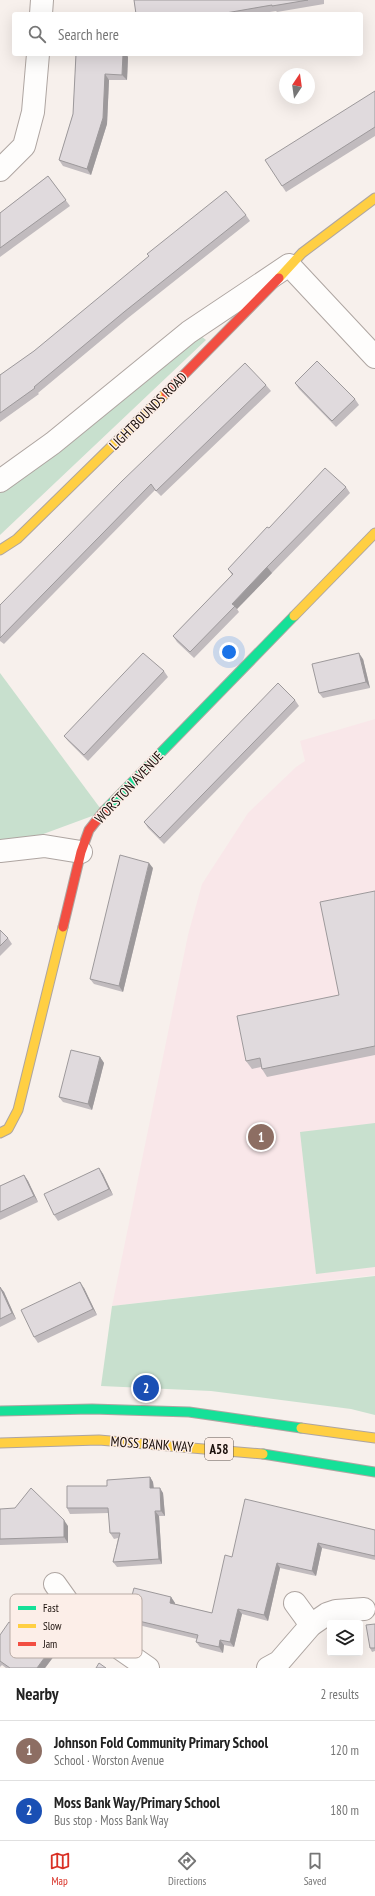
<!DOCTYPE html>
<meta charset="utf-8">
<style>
body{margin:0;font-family:"PT Sans Narrow",sans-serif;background:#f6f6f6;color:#222}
.controls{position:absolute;right:12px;bottom:12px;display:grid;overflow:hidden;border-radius:4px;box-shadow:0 4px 16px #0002}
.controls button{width:36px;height:36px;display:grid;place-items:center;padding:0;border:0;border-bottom:1px solid #e0e0e0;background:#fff;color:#222;font:20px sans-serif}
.compass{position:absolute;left:279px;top:68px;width:36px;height:36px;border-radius:50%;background:#fff;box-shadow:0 4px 16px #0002;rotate:13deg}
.you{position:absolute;left:229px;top:652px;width:14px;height:14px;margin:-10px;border:3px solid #fff;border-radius:50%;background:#1a73e8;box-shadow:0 0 0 6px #1a73e833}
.badge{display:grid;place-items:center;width:26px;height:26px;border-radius:50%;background:#d93025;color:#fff;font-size:13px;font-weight:700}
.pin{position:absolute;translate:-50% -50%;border:2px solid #fff;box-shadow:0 1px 4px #0006}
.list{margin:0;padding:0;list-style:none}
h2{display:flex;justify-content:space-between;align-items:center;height:52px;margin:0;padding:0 16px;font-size:17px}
h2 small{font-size:13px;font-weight:400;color:#767676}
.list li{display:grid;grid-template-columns:26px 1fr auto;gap:12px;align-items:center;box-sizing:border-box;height:60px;padding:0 16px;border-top:1px solid #e0e0e0}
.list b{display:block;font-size:15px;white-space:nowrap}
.list p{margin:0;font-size:13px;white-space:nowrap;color:#767676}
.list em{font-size:13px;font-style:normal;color:#767676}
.icon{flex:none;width:22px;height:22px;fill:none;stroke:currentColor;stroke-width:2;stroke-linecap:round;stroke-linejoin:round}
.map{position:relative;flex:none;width:375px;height:1668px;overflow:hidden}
.search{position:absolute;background:#fff;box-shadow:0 4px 16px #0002;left:12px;right:12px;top:12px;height:44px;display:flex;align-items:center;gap:10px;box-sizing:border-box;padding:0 14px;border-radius:4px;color:#767676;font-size:15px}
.sheet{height:172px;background:#fff}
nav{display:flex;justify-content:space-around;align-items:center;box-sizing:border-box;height:56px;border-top:1px solid #e0e0e0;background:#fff;font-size:11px;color:#767676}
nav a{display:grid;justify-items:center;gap:2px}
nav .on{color:#d93025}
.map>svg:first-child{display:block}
.education{fill:#f9e7e9}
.green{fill:#c8e0ce}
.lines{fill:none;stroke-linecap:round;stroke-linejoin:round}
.street-casing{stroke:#aea5a1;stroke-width:24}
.fast-casing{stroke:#aea5a1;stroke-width:11}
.slow-casing{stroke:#aea5a1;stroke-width:11}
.jam-casing{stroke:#aea5a1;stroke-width:11}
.street{stroke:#fefdfc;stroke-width:22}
.fast{stroke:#16e098;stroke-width:9}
.slow{stroke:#ffcf43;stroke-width:9}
.jam{stroke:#f24e42;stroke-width:9}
.wall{fill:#c1bbbe}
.shaded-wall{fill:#9d999b}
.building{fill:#e0dadd;stroke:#9d999b}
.labels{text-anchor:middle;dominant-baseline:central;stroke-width:3;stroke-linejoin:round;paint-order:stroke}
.shield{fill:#fceee8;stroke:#5e524d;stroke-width:1}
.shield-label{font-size:13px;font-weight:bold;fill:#1a0f0a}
.street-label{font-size:14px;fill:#1a0f0a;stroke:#fceee8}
.key{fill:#fceee8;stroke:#b8aba5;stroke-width:1}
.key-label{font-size:11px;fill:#1a0f0a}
</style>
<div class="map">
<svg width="375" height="1668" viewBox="0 0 375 1668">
<rect width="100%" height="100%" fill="#f7f0ec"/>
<path class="education" d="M375 719V1275L112 1306 188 935 202 884 248 813 296 767 305 761 300 741Z"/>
<g class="green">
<path d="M201 336 206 340 0 535V493L71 443Z"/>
<path d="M0 673 103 812 0 850Z"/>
<path d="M375 1123V1267L316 1274 300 1132Z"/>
<path d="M375 1276V1415L351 1409 211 1391 101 1386 112 1306Z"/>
</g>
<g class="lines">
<g class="street-casing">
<g id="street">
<path d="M41 14 42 0"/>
<path d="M0 170 24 146 33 112 38 54"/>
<path d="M0 481 53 443 189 332 289 265 375 357"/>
<path d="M0 851 44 846 81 852"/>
<path d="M55 1584 82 1622 148 1668"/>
<path d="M295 1603 311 1625"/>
<path d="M268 1668 279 1662 311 1625 327 1614 336 1611 364 1609"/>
</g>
</g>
<g class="fast-casing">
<g id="fast">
<path d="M104 811 294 616"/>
<path d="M0 1411 92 1409 189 1412 301 1428"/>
<path d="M263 1454 375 1472"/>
</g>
</g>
<g class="slow-casing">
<g id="slow">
<path d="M279 278 302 253 375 198"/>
<path d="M0 550 17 539 166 393"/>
<path d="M294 616 375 533"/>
<path d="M0 1133 8 1129 18 1110 63 927"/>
<path d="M301 1428 375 1438"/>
<path d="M0 1443 99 1440 263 1454"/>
</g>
</g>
<g class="jam-casing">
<g id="jam">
<path d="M166 393 279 278"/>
<path d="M63 927 81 852 89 830 104 811"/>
</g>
</g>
<use href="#street" class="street"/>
<use href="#fast" class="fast"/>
<use href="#slow" class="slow"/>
<use href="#jam" class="jam"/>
</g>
<g class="wall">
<path d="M134 0H324V4L277 12 276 11 257 14H136Z"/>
<path d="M76 54H126L128 57 127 80H109L107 124 91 175 63 166 59 160 73 114Z"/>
<path d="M375 91V136L286 192 282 186Z"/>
<path d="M48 176 70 206 0 257V213Z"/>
<path d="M246 215 250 221 128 318 38 393 39 394 0 422V375Z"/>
<path d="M295 383 355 399 359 405 336 427 299 389Z"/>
<path d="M266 385 271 391 161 496 155 490 4 644 0 641V605Z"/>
<path d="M346 487 350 493 272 573 237 609 239 612 194 658 177 642 173 636 232 575 228 569 269 528Z"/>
<path d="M363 659 370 688 323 698 319 693Z"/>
<path d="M164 671 168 677 88 761 68 741 64 736Z"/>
<path d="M295 700 299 706 164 844 148 828 144 822Z"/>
<path d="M153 868 123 992 94 984 90 979Z"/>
<path d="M375 891V1055L267 1077 262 1069 261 1067 252 1069 246 1061 339 995Z"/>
<path d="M0 930 8 938 12 944 0 956Z"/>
<path d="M100 1057 104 1063 92 1110 63 1102 59 1097Z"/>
<path d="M99 1168 103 1174 113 1195 58 1221 54 1215Z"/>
<path d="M24 1175 28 1181 38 1202 0 1220V1186Z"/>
<path d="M0 1287 4 1292 16 1319 0 1327Z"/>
<path d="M84 1288 97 1315 38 1343 34 1337Z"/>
<path d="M150 1477 153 1482 154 1488 163 1493 165 1516H159L162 1564 117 1567 113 1562 118 1538 114 1539 110 1533 109 1513 70 1514 67 1508 107 1486Z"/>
<path d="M0 1509 68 1526V1543L0 1545Z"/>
<path d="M375 1530V1560L322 1548 316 1576 280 1568 268 1621 242 1614 234 1647 224 1645 223 1653 200 1647 196 1642 197 1639 130 1623 126 1618 171 1597 175 1603V1604L212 1613 232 1557Z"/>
<path d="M375 1624V1651L372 1652 370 1648Z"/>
<path d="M0 1635 50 1650 54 1656 45 1668H6L2 1665 0 1667Z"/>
</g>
<g class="shaded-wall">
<path d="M123 54H126L128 57 127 80 122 75Z"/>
<path d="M105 74 109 80 107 124 91 175 87 169Z"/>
<path d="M267 567 272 573 237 609 232 604Z"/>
<path d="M359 653 363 659 370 688 366 682Z"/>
<path d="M149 863 153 868 123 992 119 986Z"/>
<path d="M100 1057 104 1063 92 1110 88 1104Z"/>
<path d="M99 1168 103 1174 113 1195 109 1189Z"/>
<path d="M24 1175 28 1181 38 1202 34 1196Z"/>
<path d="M80 1282 84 1288 97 1315 93 1309Z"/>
<path d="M0 1287 4 1292 16 1319 12 1313Z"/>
<path d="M150 1477 153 1482 154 1493 150 1488Z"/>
<path d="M160 1488 163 1493 165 1516 161 1511Z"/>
<path d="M155 1511 159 1516 162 1564 159 1559Z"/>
<path d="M64 1520 68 1526V1543L64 1537Z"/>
<path d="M318 1543 322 1548 316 1576 312 1571Z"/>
<path d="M277 1563 280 1568 268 1621 264 1615Z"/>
<path d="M171 1597 175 1603 174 1608 170 1603Z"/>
<path d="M238 1609 242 1614 234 1647 230 1642Z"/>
<path d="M220 1640 224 1645 223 1653 219 1647Z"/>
<path d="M50 1650 54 1656 45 1668H37Z"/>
</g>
<g class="building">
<path d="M134 0H308L272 6V5L220 14H136Z"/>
<path d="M76 54H123L122 75 105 74 103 118 87 169 59 160 73 114Z"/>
<path d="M375 91V127L282 186 265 160Z"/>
<path d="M48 176 66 200 0 248V213Z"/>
<path d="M226 191 246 215 124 312 34 387 35 388 0 413V375L34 351 149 256 147 254Z"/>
<path d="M317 361 355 399 332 421 295 383Z"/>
<path d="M245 363 266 385 156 491 151 484 0 638V605L122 481Z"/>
<path d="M325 468 346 487 267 567 232 604 235 606 190 652 173 636 233 574 228 569 267 527 269 528Z"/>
<path d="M143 653 164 671 84 755 64 736Z"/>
<path d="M359 653 366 682 319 693 312 664Z"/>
<path d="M278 683 295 700 160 838 144 822Z"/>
<path d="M120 855 149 863 119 986 90 979Z"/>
<path d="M375 891V1046L262 1069 260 1058 246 1061 237 1016 339 995 320 902Z"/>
<path d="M0 930 8 938 0 946Z"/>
<path d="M71 1050 100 1057 88 1104 59 1097Z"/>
<path d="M99 1168 109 1189 54 1215 44 1194Z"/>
<path d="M24 1175 34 1196 0 1212V1186Z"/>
<path d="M80 1282 93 1309 34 1337 21 1310Z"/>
<path d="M0 1287 12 1313 0 1319Z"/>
<path d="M150 1477V1488H160L161 1511H155L159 1559 113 1562 120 1533H110L108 1508H67V1486H107V1480Z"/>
<path d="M31 1488 64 1520V1537L0 1539V1509L15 1508Z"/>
<path d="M245 1499 375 1530V1556L318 1543 312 1571 277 1563 264 1615 238 1609 230 1642 220 1640 219 1647 196 1642 198 1635 126 1618 134 1588 171 1597 170 1603 212 1613 225 1555 232 1557Z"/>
<path d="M9 1622 50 1650 37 1668H10L0 1661V1635Z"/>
<path d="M375 1624V1648H370L366 1625Z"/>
<path d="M99 1663 106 1668H96Z"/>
</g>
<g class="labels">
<rect class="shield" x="205" y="1438" width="28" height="22" rx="3"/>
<g class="shield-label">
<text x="219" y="1449">A58</text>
</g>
<g class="street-label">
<text transform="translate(148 411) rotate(-45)">LIGHTBOUNDS ROAD</text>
<text transform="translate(129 787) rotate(-47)">WORSTON AVENUE</text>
<text transform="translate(152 1444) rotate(4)">MOSS BANK WAY</text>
</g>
</g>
<rect x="10" y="1594" width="132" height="64" rx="6" class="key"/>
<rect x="18" y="1606" width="18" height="4" fill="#16e098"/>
<rect x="18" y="1624" width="18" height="4" fill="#ffcf43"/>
<rect x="18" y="1642" width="18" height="4" fill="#f24e42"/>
<g class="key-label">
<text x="43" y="1612">Fast</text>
<text x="43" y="1630">Slow</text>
<text x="43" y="1648">Jam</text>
</g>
</svg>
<div class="controls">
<button><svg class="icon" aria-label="layers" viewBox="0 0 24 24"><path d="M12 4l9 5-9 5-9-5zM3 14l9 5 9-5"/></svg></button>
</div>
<svg class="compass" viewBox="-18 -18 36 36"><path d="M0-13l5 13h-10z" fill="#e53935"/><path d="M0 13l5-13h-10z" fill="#767676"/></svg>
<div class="you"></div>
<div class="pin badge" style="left:261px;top:1137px;background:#8d6e63">1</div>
<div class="pin badge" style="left:146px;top:1388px;background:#1a4fb4">2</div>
<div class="search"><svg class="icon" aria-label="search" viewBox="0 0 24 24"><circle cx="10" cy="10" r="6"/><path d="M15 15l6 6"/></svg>Search here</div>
</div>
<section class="sheet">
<h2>Nearby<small>2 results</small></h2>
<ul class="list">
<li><span class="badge" style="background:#8d6e63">1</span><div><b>Johnson Fold Community Primary School</b><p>School · Worston Avenue</p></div><em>120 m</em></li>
<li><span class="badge" style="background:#1a4fb4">2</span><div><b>Moss Bank Way/Primary School</b><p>Bus stop · Moss Bank Way</p></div><em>180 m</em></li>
</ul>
</section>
<nav>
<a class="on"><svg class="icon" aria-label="map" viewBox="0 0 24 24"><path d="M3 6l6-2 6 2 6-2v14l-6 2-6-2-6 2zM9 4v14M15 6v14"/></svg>Map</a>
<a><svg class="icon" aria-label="directions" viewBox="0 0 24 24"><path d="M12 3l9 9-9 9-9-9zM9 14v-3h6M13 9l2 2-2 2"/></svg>Directions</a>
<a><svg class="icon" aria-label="saved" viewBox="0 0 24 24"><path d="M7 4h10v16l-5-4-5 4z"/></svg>Saved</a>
</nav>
